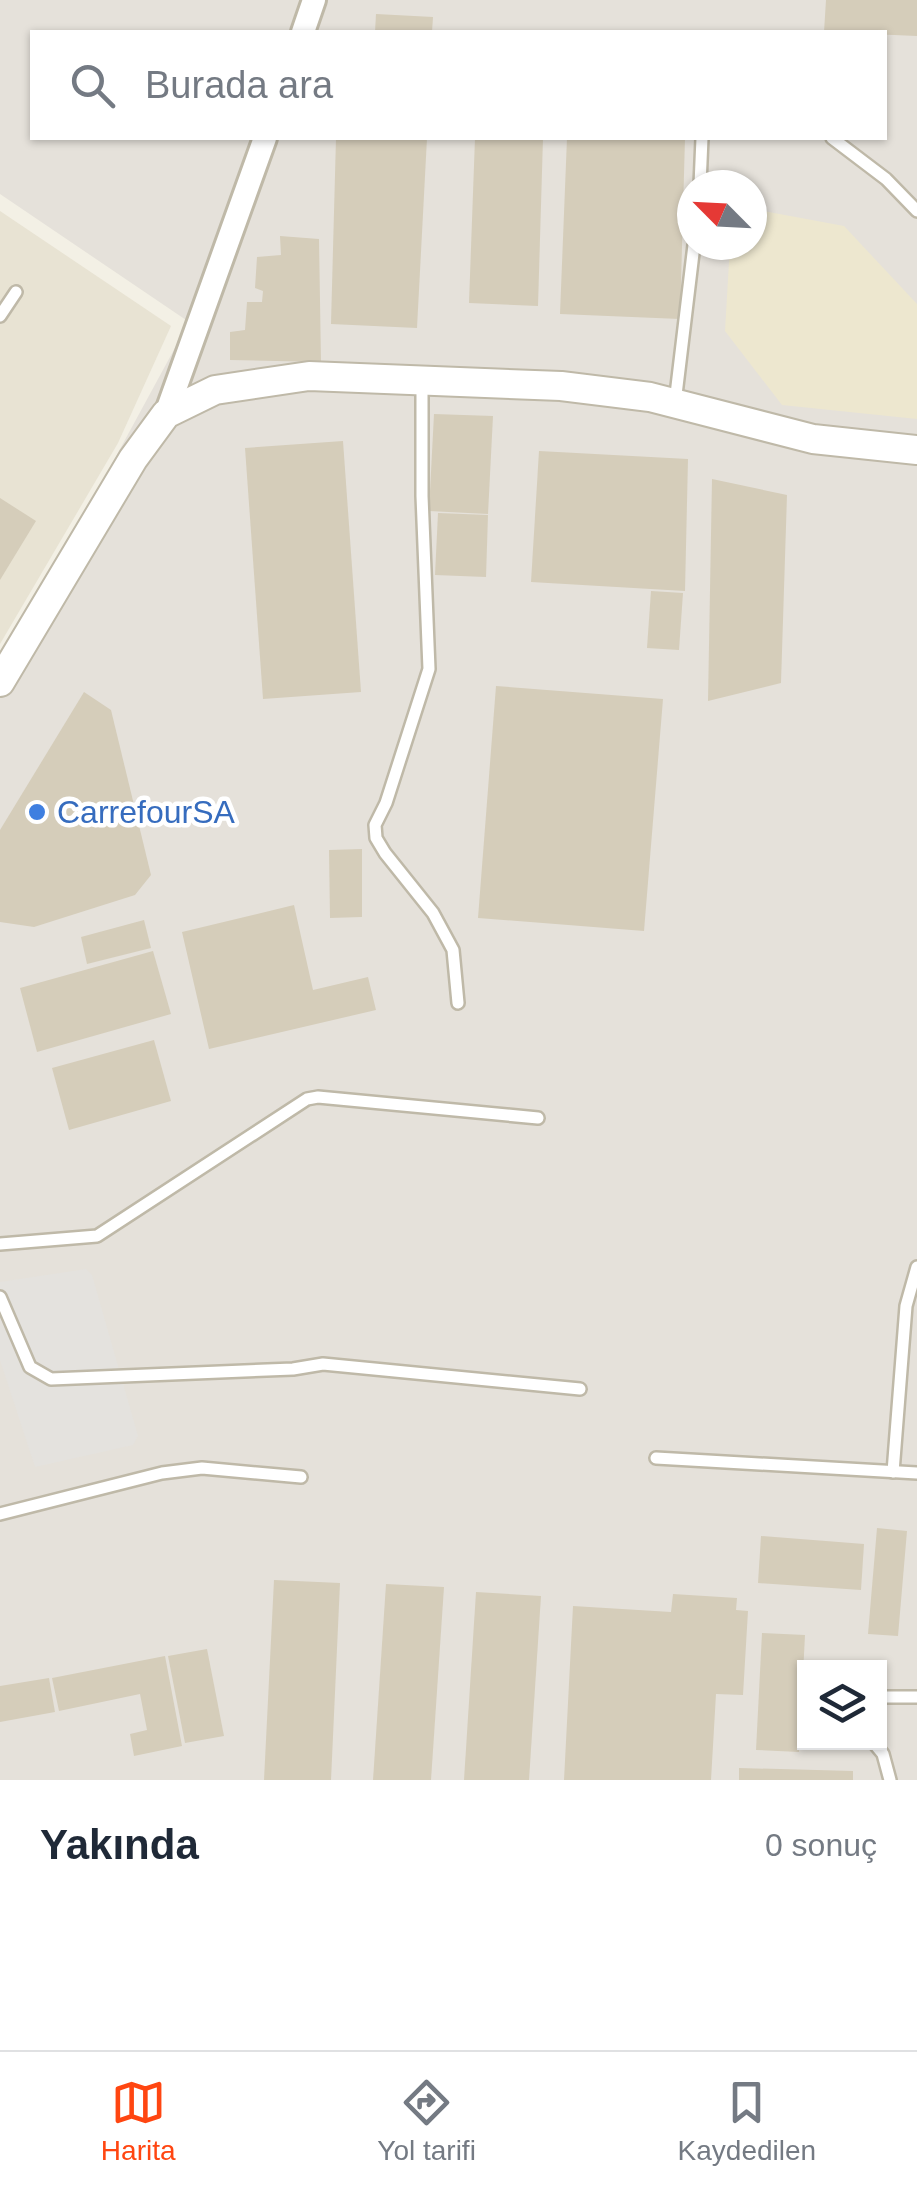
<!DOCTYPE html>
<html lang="tr">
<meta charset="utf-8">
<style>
body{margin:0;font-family:Arial,sans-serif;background:#f6f6f7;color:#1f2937}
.controls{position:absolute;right:30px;bottom:30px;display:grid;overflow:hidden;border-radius:0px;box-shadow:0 2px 8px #0004}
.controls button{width:90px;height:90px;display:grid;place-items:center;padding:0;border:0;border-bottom:2px solid #e0e1e3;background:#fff;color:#1f2937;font:50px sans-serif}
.compass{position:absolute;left:677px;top:170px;width:90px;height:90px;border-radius:50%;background:#fff;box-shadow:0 2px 8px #0004;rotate:294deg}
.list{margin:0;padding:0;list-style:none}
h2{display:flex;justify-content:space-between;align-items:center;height:130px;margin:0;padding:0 40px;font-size:42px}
h2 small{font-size:32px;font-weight:400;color:#747a83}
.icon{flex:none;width:55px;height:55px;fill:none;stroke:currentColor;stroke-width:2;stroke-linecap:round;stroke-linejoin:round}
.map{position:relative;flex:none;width:917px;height:1780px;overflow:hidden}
.search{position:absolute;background:#fff;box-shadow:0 2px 8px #0004;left:30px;right:30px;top:30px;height:110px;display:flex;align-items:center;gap:25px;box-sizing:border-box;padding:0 35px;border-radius:0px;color:#747a83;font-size:38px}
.sheet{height:270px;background:#fff}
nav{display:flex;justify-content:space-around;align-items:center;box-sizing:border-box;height:140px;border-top:2px solid #e0e1e3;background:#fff;font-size:28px;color:#747a83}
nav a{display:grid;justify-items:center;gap:5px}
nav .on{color:#ff4611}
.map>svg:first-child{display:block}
.residential{fill:#e8e3d3}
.industrial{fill:#e5e1da;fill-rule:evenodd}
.education{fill:#ede7cf}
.parking{fill:#e4e2de}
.building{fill:#d5cdba}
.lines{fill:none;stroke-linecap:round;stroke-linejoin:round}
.service-casing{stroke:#bfb9a8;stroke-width:16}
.minor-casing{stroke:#bfb9a8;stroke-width:28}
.tertiary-casing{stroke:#bfb9a8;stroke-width:32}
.service{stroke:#fff;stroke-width:11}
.minor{stroke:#fff;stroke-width:22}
.tertiary{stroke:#fff;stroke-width:28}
.shop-dot{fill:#3f7fe0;stroke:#fff;stroke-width:4}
.labels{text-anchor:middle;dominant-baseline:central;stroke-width:9;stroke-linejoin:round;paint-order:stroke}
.shop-label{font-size:32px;fill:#366cbe;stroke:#fff;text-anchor:start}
</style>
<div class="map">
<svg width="917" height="1780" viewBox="0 0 917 1780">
<rect width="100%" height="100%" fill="#f3f0e5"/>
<path class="residential" d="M0 211 171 326 118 443 0 644Z"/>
<path class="industrial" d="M0 0H917V1780H0V670L189 322 0 194ZM32 32H884V138H32ZM692 185H752V245H692ZM804 1668H880V1742H804Z"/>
<path class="education" d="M752 209 844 226 917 304V419L782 405 725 331 730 245H752Z"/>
<path class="parking" d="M86 1269 92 1275 138 1436 133 1445 35 1467 0 1360V1282Z"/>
<g class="building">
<path d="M826 0H917V36L824 32Z"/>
<path d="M376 14 433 17 432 32H375Z"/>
<path d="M336 138H427L417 328 331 324Z"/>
<path d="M475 138H543L538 306 469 303Z"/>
<path d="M567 138H685L680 319 560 314Z"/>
<path d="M280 236 319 239 321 362 230 360V332L245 330 247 302H262L263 291 255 288 257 257 281 255Z"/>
<path d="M434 414 493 416 488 514 429 511Z"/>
<path d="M343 441 361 692 263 699 245 448Z"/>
<path d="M539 451 688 459 685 591 531 582Z"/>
<path d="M712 479 787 495 781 683 708 701Z"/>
<path d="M0 498 36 521 0 580Z"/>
<path d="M438 513 488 515 486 577 435 575Z"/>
<path d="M651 591 683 593 679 650 647 648Z"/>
<path d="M496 686 663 699 644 931 478 918Z"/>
<path d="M84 692 111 710 151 875 135 895 34 927 0 922V830Z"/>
<path d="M362 849V917L330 918 329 850Z"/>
<path d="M294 905 313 990 368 977 376 1010 209 1049 182 932Z"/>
<path d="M144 920 151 948 87 964 81 937Z"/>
<path d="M153 951 171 1014 37 1052 20 988Z"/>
<path d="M154 1040 171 1101 69 1130 52 1068Z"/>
<path d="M877 1528 907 1531 898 1636 868 1634Z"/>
<path d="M761 1536 864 1544 861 1590 758 1583Z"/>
<path d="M274 1580 340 1583 331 1780H264Z"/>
<path d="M386 1584 444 1587 431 1780H373Z"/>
<path d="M476 1592 541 1596 529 1780H464Z"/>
<path d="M673 1594 737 1598 736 1610 748 1611 743 1695 716 1694 711 1780H564L573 1606 671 1612Z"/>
<path d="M762 1633 805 1635 799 1752 756 1750Z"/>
<path d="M207 1649 224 1736 185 1743 168 1656Z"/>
<path d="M165 1656 182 1746 134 1756 130 1734 147 1730 140 1694 59 1711 52 1678Z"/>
<path d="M49 1678 55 1712 0 1722V1686Z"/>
<path d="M739 1768 853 1771V1780H739Z"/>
</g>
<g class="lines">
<g class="service-casing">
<g id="service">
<path d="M832 138 886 179 917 211"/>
<path d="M700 185 702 138"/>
<path d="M0 316 16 292"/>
<path d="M422 381V496L429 669 386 803 375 825 376 838 385 853 433 913 453 950 458 1003"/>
<path d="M675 403 694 245"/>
<path d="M0 1244 97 1236 307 1099 318 1097 538 1118"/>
<path d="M0 1297 30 1367 51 1379 293 1369 323 1364 580 1389"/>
<path d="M656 1458 917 1473"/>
<path d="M893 1472 906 1306 917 1267"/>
<path d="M0 1514 162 1473 202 1468 301 1477"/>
<path d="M880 1697H917"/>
<path d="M873 1742 883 1754 890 1780"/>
</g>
</g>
<g class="minor-casing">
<g id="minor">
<path d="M303 32 314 0"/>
<path d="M166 414 265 138"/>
</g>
</g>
<g class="tertiary-casing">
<path id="tertiary" d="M0 682 133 459 166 414 215 390 309 376 561 386 650 397 813 439 917 450"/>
</g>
<use href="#service" class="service"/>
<use href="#minor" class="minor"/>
<use href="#tertiary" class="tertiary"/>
</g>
<circle class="shop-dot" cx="37" cy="812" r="10"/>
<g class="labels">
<g class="shop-label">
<text x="57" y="812">CarrefourSA</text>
</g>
</g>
</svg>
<div class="controls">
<button><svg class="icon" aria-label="layers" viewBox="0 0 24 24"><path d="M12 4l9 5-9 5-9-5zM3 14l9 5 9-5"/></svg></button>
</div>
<svg class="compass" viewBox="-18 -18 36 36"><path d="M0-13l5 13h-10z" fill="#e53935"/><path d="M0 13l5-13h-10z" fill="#747a83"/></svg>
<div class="search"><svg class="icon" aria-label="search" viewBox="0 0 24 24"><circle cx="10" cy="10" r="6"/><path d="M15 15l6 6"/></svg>Burada ara</div>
</div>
<section class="sheet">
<h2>Yakında<small>0 sonuç</small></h2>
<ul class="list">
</ul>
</section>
<nav>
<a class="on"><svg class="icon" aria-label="map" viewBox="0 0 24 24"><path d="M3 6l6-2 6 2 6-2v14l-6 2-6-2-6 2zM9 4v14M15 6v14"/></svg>Harita</a>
<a><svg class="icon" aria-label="directions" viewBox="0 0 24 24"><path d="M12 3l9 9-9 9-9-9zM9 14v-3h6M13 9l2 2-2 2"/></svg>Yol tarifi</a>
<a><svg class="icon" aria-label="saved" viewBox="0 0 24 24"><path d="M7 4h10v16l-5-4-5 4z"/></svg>Kaydedilen</a>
</nav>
